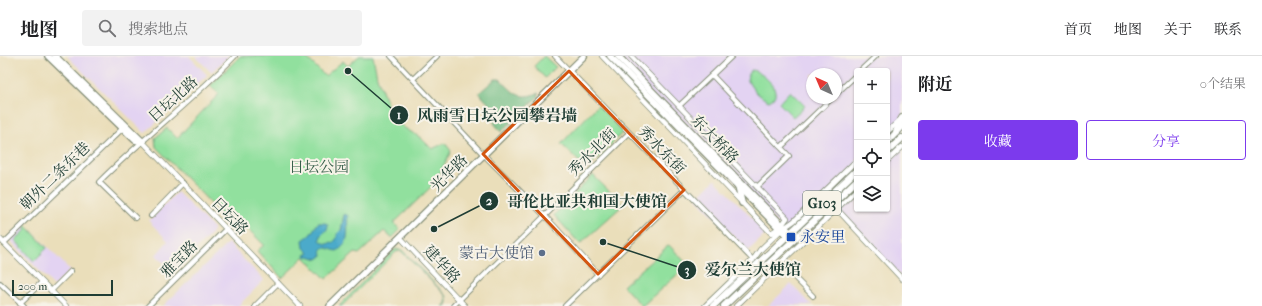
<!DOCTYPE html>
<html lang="zh">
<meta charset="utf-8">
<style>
body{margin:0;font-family:"IM FELL French Canon","Noto Serif SC",serif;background:#f2f2f2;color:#202124}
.controls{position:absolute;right:12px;top:12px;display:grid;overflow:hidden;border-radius:4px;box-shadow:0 1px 3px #0004}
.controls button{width:36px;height:36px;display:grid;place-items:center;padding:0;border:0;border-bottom:1px solid #e0e0e0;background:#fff;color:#202124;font:20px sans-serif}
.compass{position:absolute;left:806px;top:12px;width:36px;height:36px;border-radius:50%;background:#fff;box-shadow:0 1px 3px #0004;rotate:316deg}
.scale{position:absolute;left:12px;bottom:10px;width:101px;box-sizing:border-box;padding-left:4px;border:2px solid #1f3d34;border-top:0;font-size:11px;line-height:14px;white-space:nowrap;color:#1f3d34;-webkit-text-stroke:3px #f7f3e8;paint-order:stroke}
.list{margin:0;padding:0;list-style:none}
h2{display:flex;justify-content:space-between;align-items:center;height:52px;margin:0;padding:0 16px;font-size:17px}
h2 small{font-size:13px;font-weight:400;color:#757577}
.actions{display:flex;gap:8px;padding:12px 16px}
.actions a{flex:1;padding:9px 0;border:1px solid #7c3aed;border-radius:4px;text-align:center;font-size:14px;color:#7c3aed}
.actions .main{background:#7c3aed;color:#fff}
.icon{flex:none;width:22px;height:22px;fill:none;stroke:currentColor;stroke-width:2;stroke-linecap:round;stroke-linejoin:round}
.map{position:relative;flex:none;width:902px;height:250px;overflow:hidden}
header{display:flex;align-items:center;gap:24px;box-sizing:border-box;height:56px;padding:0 20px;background:#fff;border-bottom:1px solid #e0e0e0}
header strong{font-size:19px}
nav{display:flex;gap:22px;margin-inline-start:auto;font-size:14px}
.search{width:280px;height:36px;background:#f2f2f2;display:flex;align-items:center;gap:10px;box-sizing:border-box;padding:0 14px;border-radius:4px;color:#757577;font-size:15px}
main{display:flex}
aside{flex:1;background:#fff}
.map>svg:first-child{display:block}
.built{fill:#e3d3f2;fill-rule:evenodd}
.green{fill:#91e09e;stroke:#588e69}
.forest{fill:#74be85;stroke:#4a7e5c}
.water{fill:#4baaca;stroke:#35747f}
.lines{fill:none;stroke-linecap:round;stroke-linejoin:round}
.minor-casing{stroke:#848e77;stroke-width:6}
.tertiary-casing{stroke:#848e77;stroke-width:6}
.secondary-casing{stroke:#848e77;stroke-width:8}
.trunk-casing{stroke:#848e77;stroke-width:8}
.minor{stroke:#fff;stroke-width:4}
.tertiary{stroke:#fff;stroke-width:4.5}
.secondary{stroke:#fff;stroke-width:5.5}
.trunk{stroke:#fff;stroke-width:6}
.marked{fill:none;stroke:#d45610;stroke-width:3;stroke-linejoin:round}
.transit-dot{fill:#1a4fb4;stroke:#f7f3e8;stroke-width:1.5}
.service-dot{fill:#5c6f8a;stroke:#f7f3e8;stroke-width:1.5}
.labels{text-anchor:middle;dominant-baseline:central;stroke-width:4;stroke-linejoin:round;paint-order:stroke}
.shield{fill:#f7f3e8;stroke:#60746a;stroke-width:1}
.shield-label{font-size:14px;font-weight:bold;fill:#1f3d34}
.street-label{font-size:15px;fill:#1f3d34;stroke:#f7f3e8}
.park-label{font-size:15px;fill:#365e49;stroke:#f7f3e8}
.transit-label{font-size:15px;fill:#164399;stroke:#f7f3e8;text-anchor:start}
.service-label{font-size:15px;fill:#4e5e75;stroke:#f7f3e8;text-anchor:end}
.leader{fill:none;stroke:#1f3d34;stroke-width:1.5}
.callout-dot{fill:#1f3d34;stroke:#f7f3e8;stroke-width:1.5}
.mark-label{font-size:12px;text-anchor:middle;font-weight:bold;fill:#fff}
.callout-label{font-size:16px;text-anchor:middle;font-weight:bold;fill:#1f3d34;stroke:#f7f3e8;stroke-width:4;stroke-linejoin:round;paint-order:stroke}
</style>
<header>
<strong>地图</strong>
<div class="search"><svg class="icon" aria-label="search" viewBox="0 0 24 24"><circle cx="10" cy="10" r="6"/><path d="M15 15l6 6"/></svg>搜索地点</div>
<nav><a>首页</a><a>地图</a><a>关于</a><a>联系</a></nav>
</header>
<main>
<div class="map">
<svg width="902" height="250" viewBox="0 0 902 250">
<rect width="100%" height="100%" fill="#f7f3e8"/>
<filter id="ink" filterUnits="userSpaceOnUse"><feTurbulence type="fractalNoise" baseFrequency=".025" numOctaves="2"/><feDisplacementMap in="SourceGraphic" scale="8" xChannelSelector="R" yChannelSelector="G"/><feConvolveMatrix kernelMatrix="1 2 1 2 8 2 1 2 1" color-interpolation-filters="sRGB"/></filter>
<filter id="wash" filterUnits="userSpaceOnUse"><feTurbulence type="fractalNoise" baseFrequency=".012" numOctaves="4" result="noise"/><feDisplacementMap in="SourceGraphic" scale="16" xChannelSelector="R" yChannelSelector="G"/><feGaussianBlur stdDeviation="0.9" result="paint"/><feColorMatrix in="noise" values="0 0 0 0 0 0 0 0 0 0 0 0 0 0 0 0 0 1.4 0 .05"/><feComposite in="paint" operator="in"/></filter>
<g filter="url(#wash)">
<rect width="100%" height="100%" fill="#eadeba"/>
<g class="built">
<path d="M67 0H189L207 19 145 77Z"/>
<path d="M195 0H229L211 16Z"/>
<path d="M610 0H902V222L832 148 793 183ZM857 15H887V153H857ZM812 18H836V42H812Z"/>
<path d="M715 124 767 177 748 195 696 142Z"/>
<path d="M177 136 213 172 212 177 173 216 156 199 168 185 149 165Z"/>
<path d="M25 168 70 214 54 230 9 183Z"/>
<path d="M228 187 264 224 238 250H163Z"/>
<path d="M791 228 812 249 768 250Z"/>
</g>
<g class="green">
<path d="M240 0H305L325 20 343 5 348 10 359 0H373L377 21 389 53 403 71 421 82 432 93 445 87 451 95 435 127 394 167 400 174 392 182 384 175 359 198 355 197 326 223 304 201 282 222 257 195 264 189 246 171 240 177 235 172 156 91 155 82 167 72 177 82 219 38 210 30Z"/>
<path d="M544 0 556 11 545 22 534 10Z"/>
<path d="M752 14C761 15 787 37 769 45 760 42 738 22 752 14Z"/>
<path d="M790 35 805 50 793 61 779 47Z"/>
<path d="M598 49 624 75 587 113 561 88Z"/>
<path d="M593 119 623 149 580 188 554 159Z"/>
<path d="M26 169 47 192 34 205 15 184 26 174 24 171Z"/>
<path d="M669 189 688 209 642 250 623 230Z"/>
<path d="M395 193 402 194 447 240V248L445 250H443L446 248V240L401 195 396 196 342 250H339Z"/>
</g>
<path class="forest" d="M495 23H500C514 36 517 45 538 37L539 40 501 76 494 67 496 56 479 37Z"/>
<path class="water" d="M345 158 348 160C346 173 352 186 337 195 330 194 319 186 322 200L318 203 309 200 306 201 305 199 309 197 304 192 303 184 310 179 318 167H325L327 168C330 173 324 176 321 179L320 184 324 187 328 188 331 186 333 187 337 182V178L341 174 344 159Z"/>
</g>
<g filter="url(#ink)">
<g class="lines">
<g class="minor-casing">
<g id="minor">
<path d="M391 0 483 98 545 160"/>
<path d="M555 0 753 204"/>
<path d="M860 15 876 0"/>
<path d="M712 19 732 0"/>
<path d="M413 23 437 0"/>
<path d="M836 38 857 18"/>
<path d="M679 50 712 19 789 100 757 131"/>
<path d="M781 91 832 42"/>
<path d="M151 160 183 127"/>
<path d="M136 162 99 126C143 82 192 45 235 0"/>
<path d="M4 187 124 71"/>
<path d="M780 207 813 240"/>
<path d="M0 227 24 250"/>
<path d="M51 235 71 215"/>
<path d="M20 247 42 226"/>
<path d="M148 250 226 173"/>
<path d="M255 250 278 227"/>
<path d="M453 250 629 77"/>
<path d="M565 250 684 134"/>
</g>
</g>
<g class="tertiary-casing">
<g id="tertiary">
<path d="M602 0 771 177 779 172"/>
<path d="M631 0 787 162 782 169"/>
<path d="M887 76 901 63"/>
<path d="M143 86 300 250"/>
<path d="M887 105 902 91"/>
<path d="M836 152 902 223"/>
<path d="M545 160 598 218"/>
<path d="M401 182 465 250"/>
<path d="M0 183 66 250"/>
<path d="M705 250 753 204 760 194 781 174 794 165 857 104"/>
<path d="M736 250 857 133"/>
</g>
</g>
<g class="secondary-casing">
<g id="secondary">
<path d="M48 0 135 84 143 86"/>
<path d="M55 0 143 86"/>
<path d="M610 0 779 172 793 185"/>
<path d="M618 0 781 168 796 181"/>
<path d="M738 130 742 147"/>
<path d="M330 250 584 0"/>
</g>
</g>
<g class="trunk-casing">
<g id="trunk">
<path d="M896 76 902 62"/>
<path d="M887 86 902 71"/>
<path d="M887 96 902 82"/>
<path d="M713 250 857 114"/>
<path d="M724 250 857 124"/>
</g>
</g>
<use href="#minor" class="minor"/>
<use href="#tertiary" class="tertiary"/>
<use href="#secondary" class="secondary"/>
<use href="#trunk" class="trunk"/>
</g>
</g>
<path class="marked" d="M569 15 684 134 598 218 483 98Z"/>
<rect class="transit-dot" x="786" y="176" width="10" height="10" rx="2"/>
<circle class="service-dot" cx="542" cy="197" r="4"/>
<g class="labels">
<rect class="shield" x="803" y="135" width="38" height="24" rx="3"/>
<g class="shield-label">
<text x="822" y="147">G103</text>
</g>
<g class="street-label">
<text transform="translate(173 43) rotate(-42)">日坛北路</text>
<text transform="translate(715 83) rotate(46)">东大桥路</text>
<text transform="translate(662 94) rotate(46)">秀水东街</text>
<text transform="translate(592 96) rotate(-45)">秀水北街</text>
<text transform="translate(449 117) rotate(-45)">光华路</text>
<text transform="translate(55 120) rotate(-44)">朝外二条东巷</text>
<text transform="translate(230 160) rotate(46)">日坛路</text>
<text transform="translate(179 203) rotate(-45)">雅宝路</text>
<text transform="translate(442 208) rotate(47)">建华路</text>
</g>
<g class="park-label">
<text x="319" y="111">日坛公园</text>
</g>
<g class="transit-label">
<text x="800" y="181">永安里</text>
</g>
<g class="service-label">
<text x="534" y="197">蒙古大使馆</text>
</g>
</g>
<path class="leader" d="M348 15L399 59M434 173L489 145M603 186L687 214"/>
<g class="callout-dot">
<circle cx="348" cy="15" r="4"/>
<circle cx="434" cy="173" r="4"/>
<circle cx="603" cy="186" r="4"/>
<circle cx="399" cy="59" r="10"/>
<circle cx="489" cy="145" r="10"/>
<circle cx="687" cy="214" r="10"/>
</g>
<g class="mark-label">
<text x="399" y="63">1</text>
<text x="489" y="149">2</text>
<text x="687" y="218">3</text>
</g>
<g class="callout-label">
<text x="497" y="65">风雨雪日坛公园攀岩墙</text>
<text x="587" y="151">哥伦比亚共和国大使馆</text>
<text x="753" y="219">爱尔兰大使馆</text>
</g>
</svg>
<div class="controls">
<button>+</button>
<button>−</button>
<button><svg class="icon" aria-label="locate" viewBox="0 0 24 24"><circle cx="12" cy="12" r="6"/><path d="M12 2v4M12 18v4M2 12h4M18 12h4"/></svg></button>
<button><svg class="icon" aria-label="layers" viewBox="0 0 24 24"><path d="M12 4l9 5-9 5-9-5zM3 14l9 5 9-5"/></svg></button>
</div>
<svg class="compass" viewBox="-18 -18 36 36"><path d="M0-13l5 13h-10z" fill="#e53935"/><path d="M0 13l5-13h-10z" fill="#757577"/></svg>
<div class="scale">200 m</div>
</div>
<aside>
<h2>附近<small>0个结果</small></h2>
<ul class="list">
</ul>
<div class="actions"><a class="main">收藏</a><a>分享</a></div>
</aside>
</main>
